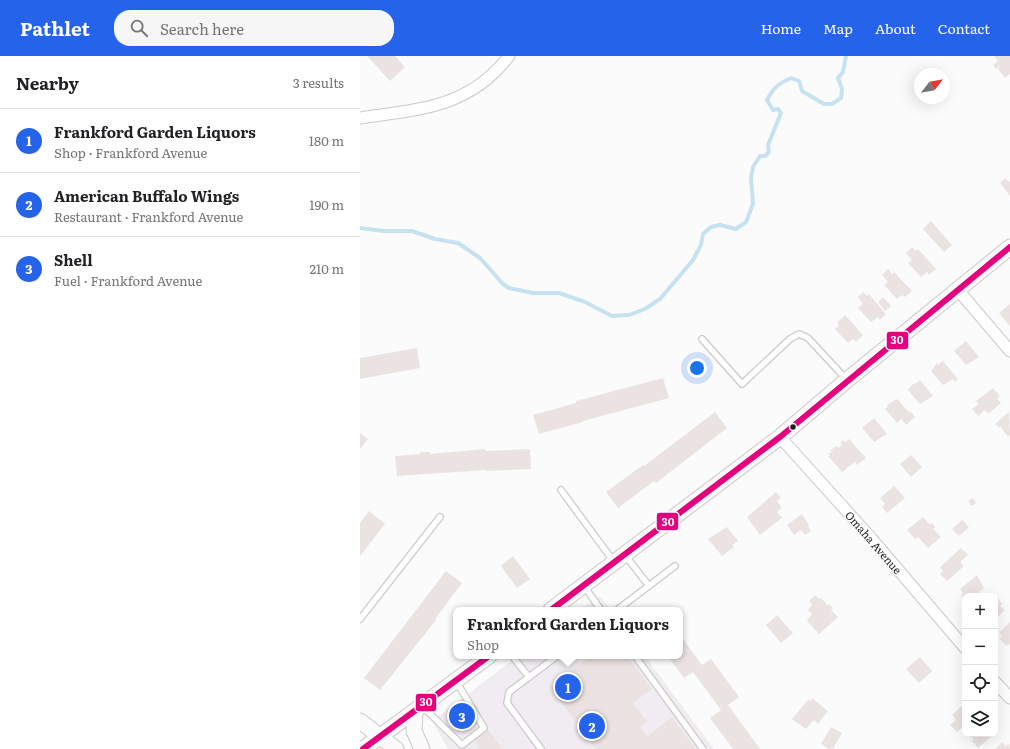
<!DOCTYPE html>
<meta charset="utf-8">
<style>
body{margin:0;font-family:Literata,serif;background:#f6f6f6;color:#202124}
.controls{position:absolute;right:12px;bottom:12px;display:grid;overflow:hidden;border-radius:8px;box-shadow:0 4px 16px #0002}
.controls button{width:36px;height:36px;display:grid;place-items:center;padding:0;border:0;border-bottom:1px solid #e0e0e0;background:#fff;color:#202124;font:20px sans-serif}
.compass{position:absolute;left:554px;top:12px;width:36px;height:36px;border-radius:50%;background:#fff;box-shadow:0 4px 16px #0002;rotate:59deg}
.you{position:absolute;left:337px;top:312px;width:14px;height:14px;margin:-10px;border:3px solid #fff;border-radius:50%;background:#1a73e8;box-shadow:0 0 0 6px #1a73e833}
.badge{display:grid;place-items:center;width:26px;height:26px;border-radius:50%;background:#2563eb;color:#fff;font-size:13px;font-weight:700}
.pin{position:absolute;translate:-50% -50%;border:2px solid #fff;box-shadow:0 1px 4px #0006}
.popup{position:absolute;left:93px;top:551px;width:230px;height:52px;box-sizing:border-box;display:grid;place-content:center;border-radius:8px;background:#fff;filter:drop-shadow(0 1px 3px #0005);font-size:13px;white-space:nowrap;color:#757577}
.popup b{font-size:15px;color:#202124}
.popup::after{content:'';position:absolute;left:50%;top:100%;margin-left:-8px;border:8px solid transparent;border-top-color:#fff}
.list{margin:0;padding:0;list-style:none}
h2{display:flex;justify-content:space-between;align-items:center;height:52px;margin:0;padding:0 16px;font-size:17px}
h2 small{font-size:13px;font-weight:400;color:#757577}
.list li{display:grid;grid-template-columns:26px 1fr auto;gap:12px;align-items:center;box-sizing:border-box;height:64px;padding:0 16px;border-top:1px solid #e0e0e0}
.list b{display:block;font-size:15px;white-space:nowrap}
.list p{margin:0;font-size:13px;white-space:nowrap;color:#757577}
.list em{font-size:13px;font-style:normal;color:#757577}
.icon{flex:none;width:22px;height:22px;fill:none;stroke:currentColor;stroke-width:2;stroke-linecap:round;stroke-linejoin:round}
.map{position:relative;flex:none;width:650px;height:693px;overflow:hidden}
header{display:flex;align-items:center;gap:24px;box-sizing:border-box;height:56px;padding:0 20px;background:#2563eb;color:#fff}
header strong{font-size:19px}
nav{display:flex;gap:22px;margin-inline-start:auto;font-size:14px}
.search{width:280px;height:36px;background:#f6f6f6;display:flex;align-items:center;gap:10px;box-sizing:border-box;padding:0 14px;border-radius:16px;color:#757577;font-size:15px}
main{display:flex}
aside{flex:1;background:#fff}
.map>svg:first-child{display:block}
.built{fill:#f1ecf1}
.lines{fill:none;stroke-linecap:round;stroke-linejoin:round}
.stream{stroke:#c6e2f0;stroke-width:4}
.building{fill:#ebe3e1}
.lane-casing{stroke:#cacaca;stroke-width:8}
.street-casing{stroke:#cacaca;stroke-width:13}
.secondary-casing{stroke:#cacaca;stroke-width:17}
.lane{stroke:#fffeff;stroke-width:5.5}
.street{stroke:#fffeff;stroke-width:11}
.secondary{stroke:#fcfafa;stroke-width:15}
.bus-1-casing{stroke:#fff;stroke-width:9}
.bus-1{stroke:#e5007d;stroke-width:6}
.bus-dot{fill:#1f1e1f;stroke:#fff;stroke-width:1.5}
.labels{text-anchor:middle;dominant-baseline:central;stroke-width:3;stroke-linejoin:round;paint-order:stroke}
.street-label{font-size:11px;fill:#1f1e1f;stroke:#fff}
.line-badge{stroke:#fff;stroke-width:1.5}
.badge-label{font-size:11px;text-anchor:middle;font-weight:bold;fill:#fff}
</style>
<header>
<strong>Pathlet</strong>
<div class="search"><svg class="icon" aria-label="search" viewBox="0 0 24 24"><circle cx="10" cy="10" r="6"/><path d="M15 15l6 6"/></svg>Search here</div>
<nav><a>Home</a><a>Map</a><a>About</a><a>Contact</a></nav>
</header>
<main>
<aside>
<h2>Nearby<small>3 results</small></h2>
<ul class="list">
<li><span class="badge">1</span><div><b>Frankford Garden Liquors</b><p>Shop · Frankford Avenue</p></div><em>180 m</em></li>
<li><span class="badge">2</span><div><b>American Buffalo Wings</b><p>Restaurant · Frankford Avenue</p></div><em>190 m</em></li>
<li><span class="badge">3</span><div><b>Shell</b><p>Fuel · Frankford Avenue</p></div><em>210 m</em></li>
</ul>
</aside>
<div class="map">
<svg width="650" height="693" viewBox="0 0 650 693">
<rect width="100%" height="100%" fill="#fcfbfc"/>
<g class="built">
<path d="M240 540 251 554H219L224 551Z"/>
<path d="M158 600H285L354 693H88L72 665Z"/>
</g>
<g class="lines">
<path class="stream" d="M0 172 23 175H52L75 183 98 187 120 202 143 228 149 232 173 237H199L225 246 252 260 269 259 285 253 300 243 333 204 341 189 343 178 351 171 360 169 376 173 386 166 390 156 393 147 391 122 393 111 400 100H405L409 96 408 89 421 57 418 53 413 54 407 44C413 32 419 27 431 22L439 25 442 35 464 48H472L481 42 482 33 478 22 483 16 486 0"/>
</g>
<g class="building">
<path d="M7 0H35L45 11 30 25Z"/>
<path d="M634 0H650V18L645 22 638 13 641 9 636 13 633 9 638 5Z"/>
<path d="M645 122 649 126 650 125V140L640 127Z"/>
<path d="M571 165 592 189 584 196 563 173Z"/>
<path d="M552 191 556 195 558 193 576 213 569 219 567 216 561 221 548 207 552 204 546 197Z"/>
<path d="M528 213 532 218 534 216 552 235 545 241 542 239 537 243 524 229 528 226 522 219Z"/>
<path d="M503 236 507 240 509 238 526 258 520 264 518 261 511 266 498 252 503 248 498 241Z"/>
<path d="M523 241 531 250 525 255 518 246Z"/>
<path d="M650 248V270L639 257Z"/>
<path d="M485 259 503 279 496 286 493 283 488 287 475 273 479 269 477 267Z"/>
<path d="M606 285 619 301 606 309 594 295Z"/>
<path d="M57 292 60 312 0 323V302Z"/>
<path d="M583 305 598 323 595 326 593 323 583 329 571 315 577 307 578 309Z"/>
<path d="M303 322 309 342 223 365V366L179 378 173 359 216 347V345Z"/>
<path d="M560 324 573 340 560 348 548 334 554 327 555 328Z"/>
<path d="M633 332 640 340 637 343 641 347 628 358 625 354 618 360 612 353 619 348 616 345Z"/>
<path d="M537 343 549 356 550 355 555 361 546 369 542 363 537 367 525 353 528 350 527 349Z"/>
<path d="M355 356 367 372 296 427 294 425 258 452 246 436 283 409 284 410Z"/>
<path d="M649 356 650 379 648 381 640 370 639 372 635 368Z"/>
<path d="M514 362 527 378 514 386 502 372Z"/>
<path d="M0 377 8 383 0 393Z"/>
<path d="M489 383 506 402 497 409 495 406 482 416 468 400 470 399 468 397H472L470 395 476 390 478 392 482 389 480 387 483 384 485 386Z"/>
<path d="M125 393 126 395 170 393 171 413 126 415V414L37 420 35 400 60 398V396H70V398Z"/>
<path d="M551 399 562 411 551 421 540 408Z"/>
<path d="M534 430 545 442 527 457 522 451 525 448 520 442Z"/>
<path d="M416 436 421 442 417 445 422 452 417 456 422 462 400 479 387 461Z"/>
<path d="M613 442 616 447 612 450 608 445Z"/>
<path d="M9 455 25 468 0 500V467Z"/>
<path d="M442 458 449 469 448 470 451 475 445 479 441 474 434 479 427 469Z"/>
<path d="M563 461 570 469 572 467 575 471 573 473 581 481 568 492 558 481 555 483 547 474Z"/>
<path d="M602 464 609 471 599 480 592 473Z"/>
<path d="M367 471 378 485 372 489 374 491 362 500 348 483Z"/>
<path d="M601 492 608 499 600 506 604 510 587 525 580 518 583 515 580 511Z"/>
<path d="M153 500 170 523 157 532 141 510Z"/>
<path d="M86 515 102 527 75 563 76 564 20 634 4 622Z"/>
<path d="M617 519 624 532 615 540H605V545L601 540 603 537 600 533Z"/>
<path d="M455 539 459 543 461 542 468 550 469 548 473 552 471 554 478 561 459 578 447 565 452 558 448 554 452 549 449 545Z"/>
<path d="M637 541 642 548 640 550 645 554 635 563V543Z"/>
<path d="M417 559 433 577 421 587 406 569Z"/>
<path d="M650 566V589L649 588 646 590 640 583 642 580 639 577Z"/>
<path d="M320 579 342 609 351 603 379 641 368 649 400 693H373L350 662 361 654 333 616 324 622 308 600H320Z"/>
<path d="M231 600H267L292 633 273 647 287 666 280 671 287 681 312 661 336 693H236L190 631Z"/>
<path d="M560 601 572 615 559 627 546 613Z"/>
<path d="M452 642 468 655 458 668 454 664 446 673 432 663 448 644 450 645Z"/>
<path d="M100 644 117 668 105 676 88 653Z"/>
<path d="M605 647V669L597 676 590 669 596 664 592 659Z"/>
<path d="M471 671 482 677 473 693H469L461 688Z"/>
<path d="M128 674 143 693H120L114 685Z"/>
<path d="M611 678H634L618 692 612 685 614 684 610 679Z"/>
<path d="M642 686 646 690 649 687 650 693H635Z"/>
</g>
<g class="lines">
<g class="lane-casing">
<g id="lane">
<path d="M342 283 382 328 430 283 439 278 448 282 487 324"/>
<path d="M201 434 254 506"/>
<path d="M265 499 289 530"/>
<path d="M224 530 241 554"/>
<path d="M257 554 315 510"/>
<path d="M0 563 80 461"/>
<path d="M152 600 169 621"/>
<path d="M275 600 343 693"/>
<path d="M62 650 102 689 124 672 96 625"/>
<path d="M181 693 147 647 149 636 197 600"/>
</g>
</g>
<g class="street-casing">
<g id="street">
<path d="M0 62C60 53 109 52 149 0"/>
<path d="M598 234 650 295"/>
<path d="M420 381 511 482 605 592"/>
<path d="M635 626 650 642"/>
</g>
</g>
<g class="secondary-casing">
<g id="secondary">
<path d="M191 554 420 381 487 324 650 191"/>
<path d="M55 655 54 675 62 693"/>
<path d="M0 665 36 693"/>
<path d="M3 693 129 600"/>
</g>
</g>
<use href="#lane" class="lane"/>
<use href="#street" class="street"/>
<use href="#secondary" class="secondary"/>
<g class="bus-1-casing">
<g id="bus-1">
<path d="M191 554 420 381 650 191"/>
<path d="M3 693 129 600"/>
</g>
</g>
<use href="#bus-1" class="bus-1"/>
</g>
<circle class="bus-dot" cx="433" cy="371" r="3.5"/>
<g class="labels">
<g class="street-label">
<text transform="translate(514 486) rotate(49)">Omaha Avenue</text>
</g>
</g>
<g class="line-badge">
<rect x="526" y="275" width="23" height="19" rx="4" fill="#e5007d"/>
<rect x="296" y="456" width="23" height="19" rx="4" fill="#e5007d"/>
<rect x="55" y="637" width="22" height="19" rx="4" fill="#e5007d"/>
</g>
<g class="badge-label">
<text x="537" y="288">30</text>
<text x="308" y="470">30</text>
<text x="66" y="650">30</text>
</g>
</svg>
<div class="controls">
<button>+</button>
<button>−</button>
<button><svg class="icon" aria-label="locate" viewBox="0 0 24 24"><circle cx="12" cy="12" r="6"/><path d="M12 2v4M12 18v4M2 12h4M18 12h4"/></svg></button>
<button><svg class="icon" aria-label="layers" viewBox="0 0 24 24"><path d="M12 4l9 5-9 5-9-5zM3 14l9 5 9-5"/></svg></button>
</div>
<svg class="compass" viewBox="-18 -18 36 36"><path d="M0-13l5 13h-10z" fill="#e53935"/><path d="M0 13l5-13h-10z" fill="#757577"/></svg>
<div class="you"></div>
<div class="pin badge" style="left:208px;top:631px">1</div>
<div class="popup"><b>Frankford Garden Liquors</b>Shop</div>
<div class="pin badge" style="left:232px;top:670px">2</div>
<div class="pin badge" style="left:102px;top:660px">3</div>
</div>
</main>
